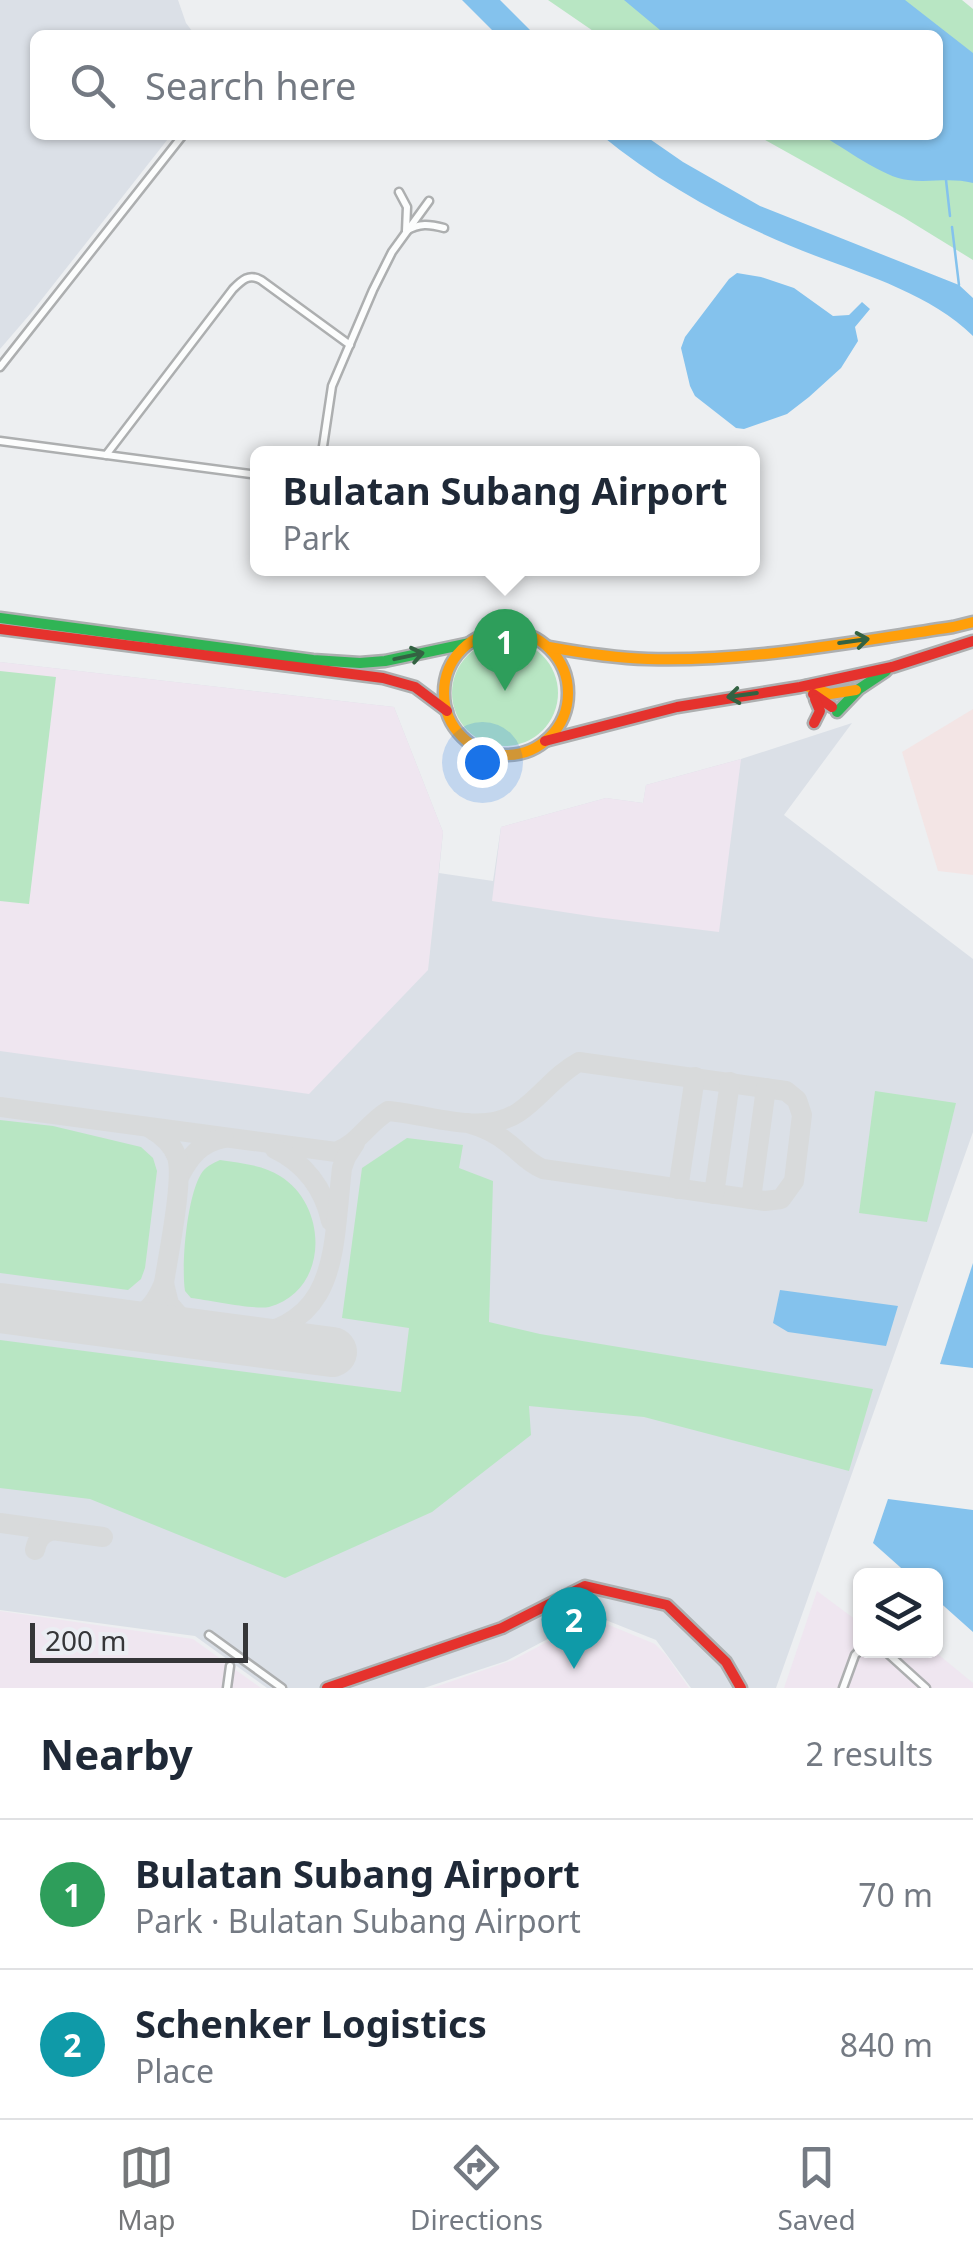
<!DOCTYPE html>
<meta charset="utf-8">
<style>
body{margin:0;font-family:"Noto Sans",sans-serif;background:#f6f6f7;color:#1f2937}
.controls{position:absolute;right:30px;bottom:30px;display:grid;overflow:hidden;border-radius:15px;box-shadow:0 2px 8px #0004}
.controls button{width:90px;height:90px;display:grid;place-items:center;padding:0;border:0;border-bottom:2px solid #e0e1e3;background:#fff;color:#1f2937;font:50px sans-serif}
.scale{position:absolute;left:30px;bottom:25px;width:218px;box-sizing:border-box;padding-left:10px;border:5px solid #353638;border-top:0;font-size:28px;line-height:35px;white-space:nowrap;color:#353638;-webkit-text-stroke:8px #ebeef3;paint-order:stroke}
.you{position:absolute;left:482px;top:762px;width:35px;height:35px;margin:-25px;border:8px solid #fff;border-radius:50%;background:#1a73e8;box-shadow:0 0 0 15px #1a73e833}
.badge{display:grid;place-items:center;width:65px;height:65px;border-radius:50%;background:#757779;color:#fff;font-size:32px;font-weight:700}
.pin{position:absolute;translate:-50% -82px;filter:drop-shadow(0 2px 5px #0008)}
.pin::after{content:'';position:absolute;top:52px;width:35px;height:30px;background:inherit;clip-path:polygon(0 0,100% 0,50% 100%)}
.popup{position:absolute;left:250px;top:446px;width:510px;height:130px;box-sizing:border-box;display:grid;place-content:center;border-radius:15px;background:#fff;filter:drop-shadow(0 2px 8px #0005);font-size:32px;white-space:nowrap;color:#747a83}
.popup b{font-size:38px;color:#1f2937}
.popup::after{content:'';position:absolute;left:50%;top:100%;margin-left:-20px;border:20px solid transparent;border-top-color:#fff}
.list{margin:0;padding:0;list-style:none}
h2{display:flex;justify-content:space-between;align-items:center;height:130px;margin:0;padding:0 40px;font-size:42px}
h2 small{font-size:32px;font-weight:400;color:#747a83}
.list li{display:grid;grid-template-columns:65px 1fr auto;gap:30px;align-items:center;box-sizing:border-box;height:150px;padding:0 40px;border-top:2px solid #e0e1e3}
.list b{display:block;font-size:38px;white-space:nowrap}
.list p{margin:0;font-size:32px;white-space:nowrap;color:#747a83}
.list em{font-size:32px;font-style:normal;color:#747a83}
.icon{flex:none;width:55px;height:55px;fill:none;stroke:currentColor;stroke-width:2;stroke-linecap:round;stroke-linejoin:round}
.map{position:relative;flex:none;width:973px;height:1688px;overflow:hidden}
.search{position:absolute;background:#fff;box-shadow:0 2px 8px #0004;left:30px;right:30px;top:30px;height:110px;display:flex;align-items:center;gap:25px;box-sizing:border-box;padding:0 35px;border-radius:15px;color:#747a83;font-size:38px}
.sheet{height:430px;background:#fff}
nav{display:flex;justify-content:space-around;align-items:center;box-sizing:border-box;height:140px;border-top:2px solid #e0e1e3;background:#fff;font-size:28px;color:#747a83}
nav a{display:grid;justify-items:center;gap:5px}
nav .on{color:#757779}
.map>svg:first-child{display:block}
.built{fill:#dbe0e7}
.industrial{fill:#efe6f0}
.medical{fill:#f3e5e5}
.green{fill:#b8e6c3}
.water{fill:#84c2ed}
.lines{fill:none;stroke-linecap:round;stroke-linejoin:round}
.stream{stroke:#84c2ed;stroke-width:2.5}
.taxiway{stroke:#d8dadb;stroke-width:20}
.runway{stroke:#d8dadb;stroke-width:50}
.street-casing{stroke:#adafb0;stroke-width:11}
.fast-casing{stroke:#adafb0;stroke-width:15}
.slow-casing{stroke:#adafb0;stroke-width:15}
.jam-casing{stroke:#adafb0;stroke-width:15}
.street{stroke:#fcfdfd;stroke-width:6}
.fast{stroke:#30b455;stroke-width:10}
.slow{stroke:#ff9f0a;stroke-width:10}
.jam{stroke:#e5322d;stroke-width:10}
.oneway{stroke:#336242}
</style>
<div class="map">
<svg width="973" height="1688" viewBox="0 0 973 1688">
<rect width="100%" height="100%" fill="#edeff1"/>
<g class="built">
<path d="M0 0H178L186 23 195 35H35V135H171L31 313 0 349Z"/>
<path d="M0 662 394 707 443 832 439 873 493 881 501 827 606 798 643 803 646 785 741 759 852 723 784 815 973 959V1132L776 1688H691L656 1640 593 1615 506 1661 424 1688H267L195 1636 0 1610Z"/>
</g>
<g class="industrial">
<path d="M0 662 394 707 443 832 428 970 309 1094 0 1051Z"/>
<path d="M741 759 719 932 596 917 492 901 501 827 606 798 643 803 646 785Z"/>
<path d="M817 1591 860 1623V1650L934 1651 973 1683V1688H784Z"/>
<path d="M0 1611 193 1639 261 1688H0Z"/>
<path d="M592 1618 655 1644 666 1655 689 1688H432L513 1660Z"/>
</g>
<path class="medical" d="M973 709V875L938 871 902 752Z"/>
<g class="green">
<path d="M548 0H962L973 9V260L903 217 756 135H938V35H599Z"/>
<circle cx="505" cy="693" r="53"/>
<path d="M0 671 56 677 29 904 0 901Z"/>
<path d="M875 1091 956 1103 927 1222 859 1213Z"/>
<path d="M0 1120 53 1126 141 1147 153 1158 157 1171 145 1268 141 1279 128 1290 0 1273Z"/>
<path d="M407 1138 463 1145 459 1168 493 1181 489 1322 540 1334 873 1389 849 1471 644 1417 529 1406 531 1435 432 1512 285 1578 90 1499 0 1488V1340L401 1392 409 1328 342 1318 362 1168Z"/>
<path d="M220 1160C239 1163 264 1165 280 1176 329 1206 329 1291 269 1307 255 1310 208 1300 191 1298L185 1291C181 1264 187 1197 201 1174 205 1167 213 1163 220 1160Z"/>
</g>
<g class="water">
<path d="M462 0H500L535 35H497Z"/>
<path d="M624 0H905L973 53V183C951 177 930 183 908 180 884 178 843 147 821 135H938V35H666Z"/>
<path d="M601 135H644L683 162 760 206 959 285 973 298V336C931 295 869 276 816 256 740 227 664 187 601 135Z"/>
<path d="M737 273 761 277 794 288 833 316 849 315 862 302 870 309 855 327 858 341 841 368 809 397 787 414 744 429 736 428 695 396 690 386 681 348 685 337 729 279Z"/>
<path d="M973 1263V1368L940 1364Z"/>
<path d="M780 1290 898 1306 886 1346 788 1332 773 1323Z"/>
<path d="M888 1499 973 1510V1632L936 1599V1576L909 1575 873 1543Z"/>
</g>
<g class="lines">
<g class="stream">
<path d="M946 180 950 216"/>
<path d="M952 227 959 285"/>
</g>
<g class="taxiway">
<path d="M0 1107 336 1152C358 1144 368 1123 388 1111 429 1114 482 1137 519 1112 541 1097 555 1075 579 1062L786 1091 797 1100 802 1115 794 1181 781 1199 765 1201 543 1169C528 1163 520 1152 508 1143 496 1133 483 1127 468 1123"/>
<path d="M275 1149C305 1163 324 1189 331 1221"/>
<path d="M179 1177C190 1156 200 1143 224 1138"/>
<path d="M678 1189 695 1077"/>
<path d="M714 1194 730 1082"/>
<path d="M751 1199 766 1088"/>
<path d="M164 1283 169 1304 195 1334"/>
<path d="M111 1323C141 1318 152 1312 164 1283 168 1256 184 1179 177 1157 172 1144 162 1135 151 1129"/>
<path d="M229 1338C340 1331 332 1255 342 1168L346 1157 355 1143"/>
<path d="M0 1523 103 1537"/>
<path d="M35 1550C37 1540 41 1534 52 1530"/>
</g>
<path class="runway" d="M0 1308 332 1352"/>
<g class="street-casing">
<g id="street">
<path d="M399 192 407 207 406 231C420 223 429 224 444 228"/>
<path d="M0 367 183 135"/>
<path d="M0 441 258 475"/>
<path d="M322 453 332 386 373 290 392 252 429 201"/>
<path d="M106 455 233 289C242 280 249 273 261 280L350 345"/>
<path d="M209 1635 282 1688"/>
<path d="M884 1650 926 1688"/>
<path d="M227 1688 230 1666"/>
<path d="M843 1688 855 1655 860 1650"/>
</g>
</g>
<g class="fast-casing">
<g id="fast">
<path d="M0 618 313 660 360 663 385 661 470 643"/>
<path d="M837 712 859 689 886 671"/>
</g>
</g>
<g class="slow-casing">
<g id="slow">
<circle cx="506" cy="693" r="62"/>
<path d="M549 647C582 653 615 658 648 659 750 662 852 642 953 627L973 622"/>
<path d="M806 686 830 694 856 690"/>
</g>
</g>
<g class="jam-casing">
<g id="jam">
<path d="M0 629 383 678 415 687 447 711"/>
<path d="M813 694 832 707"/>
<path d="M814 723 820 711 815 699"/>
<path d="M545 741 677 707 800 687 892 667 973 641"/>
<path d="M327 1688 502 1628 585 1586 667 1605 726 1662 741 1688"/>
</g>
</g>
<use href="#street" class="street"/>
<use href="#fast" class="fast"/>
<use href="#slow" class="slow"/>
<use href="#jam" class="jam"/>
</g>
<defs><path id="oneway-shaft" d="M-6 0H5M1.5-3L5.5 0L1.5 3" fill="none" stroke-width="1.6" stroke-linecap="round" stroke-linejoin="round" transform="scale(2.5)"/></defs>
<g class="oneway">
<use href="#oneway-shaft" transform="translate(854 641) rotate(-8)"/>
<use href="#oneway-shaft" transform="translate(409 656) rotate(-12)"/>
<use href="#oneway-shaft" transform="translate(742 695) rotate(172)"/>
</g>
</svg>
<div class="controls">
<button><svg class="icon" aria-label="layers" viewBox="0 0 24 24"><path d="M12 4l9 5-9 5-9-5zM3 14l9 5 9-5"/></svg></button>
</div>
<div class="scale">200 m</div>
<div class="you"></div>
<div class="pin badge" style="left:505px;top:691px;background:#2e9e5b">1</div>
<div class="popup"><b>Bulatan Subang Airport</b>Park</div>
<div class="pin badge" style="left:574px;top:1669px;background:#0f9aa8">2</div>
<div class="search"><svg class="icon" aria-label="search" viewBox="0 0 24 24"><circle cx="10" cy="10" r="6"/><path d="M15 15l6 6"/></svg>Search here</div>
</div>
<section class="sheet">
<h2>Nearby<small>2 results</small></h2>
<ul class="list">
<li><span class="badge" style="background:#2e9e5b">1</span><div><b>Bulatan Subang Airport</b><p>Park · Bulatan Subang Airport</p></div><em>70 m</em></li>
<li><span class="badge" style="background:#0f9aa8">2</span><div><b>Schenker Logistics</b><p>Place</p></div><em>840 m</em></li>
</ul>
</section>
<nav>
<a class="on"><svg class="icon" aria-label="map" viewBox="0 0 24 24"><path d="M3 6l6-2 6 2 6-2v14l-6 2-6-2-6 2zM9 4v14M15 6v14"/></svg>Map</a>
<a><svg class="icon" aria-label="directions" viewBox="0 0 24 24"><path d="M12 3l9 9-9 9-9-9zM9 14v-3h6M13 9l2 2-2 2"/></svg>Directions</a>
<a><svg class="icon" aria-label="saved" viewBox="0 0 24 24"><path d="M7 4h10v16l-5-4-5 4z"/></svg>Saved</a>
</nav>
